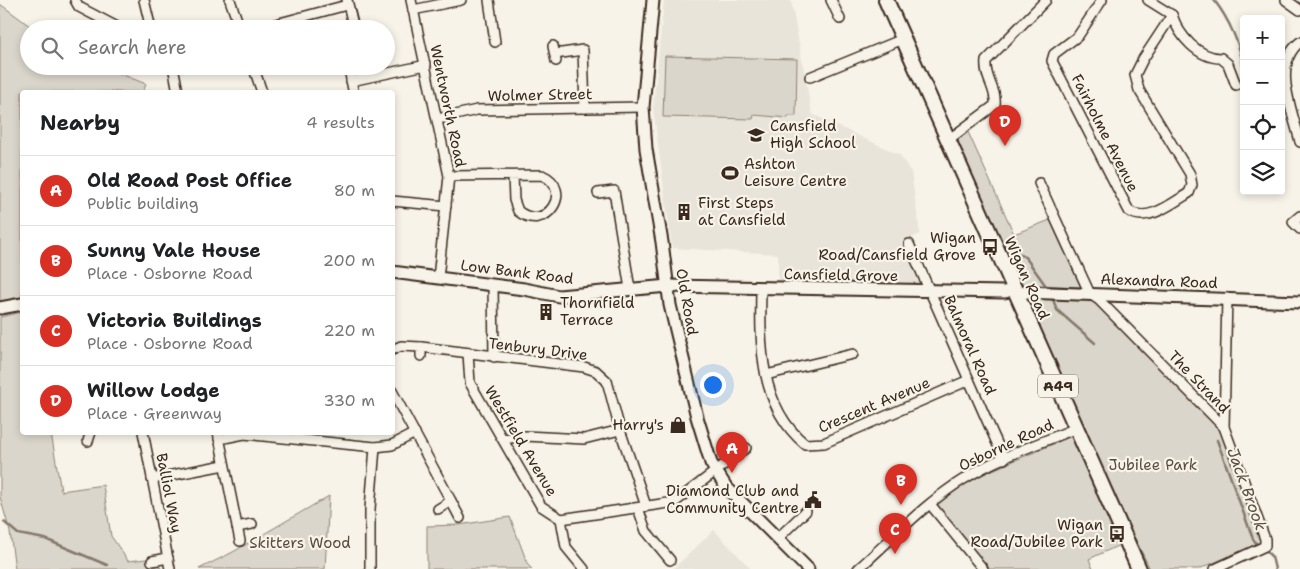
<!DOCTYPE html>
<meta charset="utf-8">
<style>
body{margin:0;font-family:"Shantell Sans",sans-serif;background:#f6f6f6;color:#202124}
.controls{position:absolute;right:15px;top:15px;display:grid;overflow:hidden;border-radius:5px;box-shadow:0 2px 8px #0003}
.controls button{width:45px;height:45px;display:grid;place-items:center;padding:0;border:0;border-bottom:1px solid #e0e0e0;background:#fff;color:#202124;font:25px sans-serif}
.you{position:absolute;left:712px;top:384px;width:18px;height:18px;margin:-12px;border:4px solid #fff;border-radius:50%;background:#1a73e8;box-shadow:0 0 0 8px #1a73e833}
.badge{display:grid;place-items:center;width:32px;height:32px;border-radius:50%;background:#d93025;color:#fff;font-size:16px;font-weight:700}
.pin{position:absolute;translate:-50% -41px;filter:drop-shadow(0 1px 2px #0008)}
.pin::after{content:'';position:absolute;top:26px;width:18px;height:15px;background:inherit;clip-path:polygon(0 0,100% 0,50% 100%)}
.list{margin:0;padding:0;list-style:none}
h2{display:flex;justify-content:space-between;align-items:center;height:65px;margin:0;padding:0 20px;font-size:21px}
h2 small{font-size:16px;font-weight:400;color:#757577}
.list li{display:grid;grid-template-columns:32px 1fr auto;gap:15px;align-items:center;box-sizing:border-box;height:70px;padding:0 20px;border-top:1px solid #e0e0e0}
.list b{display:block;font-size:19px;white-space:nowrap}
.list p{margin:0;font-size:16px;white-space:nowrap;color:#757577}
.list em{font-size:16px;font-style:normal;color:#757577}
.icon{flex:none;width:28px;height:28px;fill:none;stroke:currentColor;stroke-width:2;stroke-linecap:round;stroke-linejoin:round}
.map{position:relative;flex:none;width:1300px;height:569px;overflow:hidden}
.search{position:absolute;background:#fff;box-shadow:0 2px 8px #0003;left:20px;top:20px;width:375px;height:55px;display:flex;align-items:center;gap:12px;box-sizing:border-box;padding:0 18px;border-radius:28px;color:#757577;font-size:19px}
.panel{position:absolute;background:#fff;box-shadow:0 2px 8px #0003;left:20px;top:90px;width:375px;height:345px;border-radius:5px}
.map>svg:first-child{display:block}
.built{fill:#e9e4d9}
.green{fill:#dbd6cb;stroke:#8b8074}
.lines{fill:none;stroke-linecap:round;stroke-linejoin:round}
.stream{stroke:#84786c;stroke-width:2.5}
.minor-casing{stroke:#3b2a1e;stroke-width:12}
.tertiary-casing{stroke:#3b2a1e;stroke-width:15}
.primary-casing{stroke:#3b2a1e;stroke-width:18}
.minor{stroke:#f7f3e8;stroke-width:9}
.tertiary{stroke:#f7f3e8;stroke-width:11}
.primary{stroke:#f7f3e8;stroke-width:14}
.labels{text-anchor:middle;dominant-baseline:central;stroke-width:4.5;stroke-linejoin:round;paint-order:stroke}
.shield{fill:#f7f3e8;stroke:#73665b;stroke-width:1}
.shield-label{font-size:14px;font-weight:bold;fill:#3b2a1e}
.street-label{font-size:15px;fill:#3b2a1e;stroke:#f7f3e8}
.poi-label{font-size:15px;fill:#3b2a1e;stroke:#f7f3e8;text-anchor:start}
.park-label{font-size:15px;fill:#5b4c41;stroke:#f7f3e8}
.water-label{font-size:16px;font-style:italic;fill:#5f5145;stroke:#f7f3e8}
</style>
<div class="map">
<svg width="1300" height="569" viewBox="0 0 1300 569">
<rect width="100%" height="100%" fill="#f7f3e8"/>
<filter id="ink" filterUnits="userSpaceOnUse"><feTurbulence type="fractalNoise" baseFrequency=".02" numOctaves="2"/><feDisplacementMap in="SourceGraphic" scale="10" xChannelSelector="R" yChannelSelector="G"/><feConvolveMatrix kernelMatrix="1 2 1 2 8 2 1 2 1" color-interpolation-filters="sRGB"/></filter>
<g filter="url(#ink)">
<g class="built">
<path d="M664 0H791L812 114 900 155 911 172 920 234 903 242 923 286 778 285V254L672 248 653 108Z"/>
<path d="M714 530 751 569H673Z"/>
</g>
<g class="green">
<path d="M0 4 34 29H29V66H101L146 84 143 92H22V299L0 303Z"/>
<path d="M665 56 797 59 796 116H788V118L754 115 753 119 663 117Z"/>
<path d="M968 132 1014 234 1050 220 1081 287 1022 284 955 142Z"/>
<path d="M1026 296 1092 299 1224 430 1262 542 1199 569H1150L1135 538 1089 559 1093 569H988L984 565 936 504 967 481 1086 430Z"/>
<path d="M22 312V432L51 433 61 491 103 485 111 536 128 561 146 559 150 567H160L162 569H15L10 532 0 497V317Z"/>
<path d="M329 496 325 569H199L233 552Z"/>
<path d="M510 517 528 565 532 569H427V526L459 525Z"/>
</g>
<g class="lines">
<g class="stream">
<path d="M1214 0C1229 19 1242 48 1244 72"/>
<path d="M1011 248 1026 258 1046 286"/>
<path d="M1052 297 1057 310 1095 343"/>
<path d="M1217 440 1253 539 1257 544"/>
<path d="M4 522 18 534 45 539 107 565"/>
<path d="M1267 552 1272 557 1275 569"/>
</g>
<g class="minor-casing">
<g id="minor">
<path d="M75 0 79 7 121 29"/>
<path d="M144 0 151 29"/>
<path d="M230 0 238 23 246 29"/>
<path d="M347 0 354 29"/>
<path d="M411 0 449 176 438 278"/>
<path d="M489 0 495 42"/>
<path d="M831 0 840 19"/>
<path d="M1102 0 1078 36 1054 54 1052 61 1129 211C1147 224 1174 202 1189 193L1192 185 1190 174 1139 90 1135 75 1143 59 1172 15 1148 0"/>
<path d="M1286 0 1300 10"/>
<path d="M413 10 461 0"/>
<path d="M1172 15C1179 36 1198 58 1221 58L1228 64 1236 85"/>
<path d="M257 29 347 5"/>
<path d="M1300 42C1271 65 1293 111 1300 142"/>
<path d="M553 46 556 61"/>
<path d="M555 54 583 50 585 108"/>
<path d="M173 66 178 92"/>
<path d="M253 66 262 92"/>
<path d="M350 74 353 90"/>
<path d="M810 77 903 39"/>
<path d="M351 81 426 65"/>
<path d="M438 119 477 110 643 107"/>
<path d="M948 140 995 105C997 89 984 78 986 61L1046 0"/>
<path d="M449 176 542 175C575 189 546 234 518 211L514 200 513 176"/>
<path d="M1039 183 1090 294 1099 300 1224 427 1265 539V546L1215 569"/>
<path d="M598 193 614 191 630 289"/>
<path d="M392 201 446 206"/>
<path d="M1300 216 1293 222 1300 229"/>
<path d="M909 244 1004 459"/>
<path d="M493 285 494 357"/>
<path d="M761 289C760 344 759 406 805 444L824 443 969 380"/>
<path d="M421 347 584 367 596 371 607 381 620 430 646 506"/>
<path d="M392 350 401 346 421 347V356"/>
<path d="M468 353 470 383 541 506 561 519 675 502 746 448"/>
<path d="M766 375 853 354"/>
<path d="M392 391 451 501"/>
<path d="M1224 427 1227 298"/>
<path d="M143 432 170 569"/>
<path d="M218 432 240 541"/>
<path d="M219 439 244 434 375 447 392 445 415 433"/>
<path d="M503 439 525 436 584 439 620 430"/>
<path d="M88 441 91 432"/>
<path d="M152 479 224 465"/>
<path d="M930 504 983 569"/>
<path d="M638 508 646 531 670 560"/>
<path d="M438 509 451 501 460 518"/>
<path d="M561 519 566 547 584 569"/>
<path d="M237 527 252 524"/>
<path d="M777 539 806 511"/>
<path d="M152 561 168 558"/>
<path d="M370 569V509L375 447"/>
<path d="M858 569C892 539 925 503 964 479 998 457 1039 444 1076 428"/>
</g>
</g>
<g class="tertiary-casing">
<g id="tertiary">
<path d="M653 0 643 107 646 149 662 242 670 305 697 417 711 463 726 487 808 569"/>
<path d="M392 272 524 289 559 296 668 286 1005 292 1014 289"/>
<path d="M1017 295 1025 292 1050 293 1300 302"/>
<path d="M0 308 22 304"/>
</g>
</g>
<g class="primary-casing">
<path id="primary" d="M886 0 1139 569"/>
</g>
<use href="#minor" class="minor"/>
<use href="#tertiary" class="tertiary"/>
<use href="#primary" class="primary"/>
</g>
</g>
<defs>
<g id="school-bare" transform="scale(1.35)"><path d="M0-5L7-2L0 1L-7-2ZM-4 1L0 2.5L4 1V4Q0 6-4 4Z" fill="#3b2a1e" stroke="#f7f3e8" stroke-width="2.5" paint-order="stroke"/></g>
<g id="stadium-bare" transform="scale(1.35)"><path d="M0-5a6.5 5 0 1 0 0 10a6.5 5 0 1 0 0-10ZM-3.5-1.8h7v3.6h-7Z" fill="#3b2a1e" stroke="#f7f3e8" stroke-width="2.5" paint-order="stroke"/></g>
<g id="building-bare" transform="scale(1.35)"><path d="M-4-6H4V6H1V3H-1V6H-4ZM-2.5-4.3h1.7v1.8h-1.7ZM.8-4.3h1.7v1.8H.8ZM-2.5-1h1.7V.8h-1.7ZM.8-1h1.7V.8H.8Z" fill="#3b2a1e" stroke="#f7f3e8" stroke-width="2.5" paint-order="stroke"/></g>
<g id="bus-bare" transform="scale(1.35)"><path d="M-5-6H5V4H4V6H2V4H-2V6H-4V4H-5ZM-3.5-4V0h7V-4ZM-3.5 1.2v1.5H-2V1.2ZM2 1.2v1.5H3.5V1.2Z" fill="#3b2a1e" stroke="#f7f3e8" stroke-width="2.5" paint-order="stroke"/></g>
<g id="shop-bare" transform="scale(1.35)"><path d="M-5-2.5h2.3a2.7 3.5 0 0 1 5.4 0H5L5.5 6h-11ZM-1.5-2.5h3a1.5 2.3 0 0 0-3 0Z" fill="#3b2a1e" stroke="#f7f3e8" stroke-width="2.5" paint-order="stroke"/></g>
<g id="civic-bare" transform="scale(1.35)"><path d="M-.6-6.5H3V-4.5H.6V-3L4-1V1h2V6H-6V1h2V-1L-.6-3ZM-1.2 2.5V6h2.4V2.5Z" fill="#3b2a1e" stroke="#f7f3e8" stroke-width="2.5" paint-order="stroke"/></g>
</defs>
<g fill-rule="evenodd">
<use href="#school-bare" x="756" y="135"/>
<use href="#stadium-bare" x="730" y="173"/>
<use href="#building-bare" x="684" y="212"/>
<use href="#bus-bare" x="990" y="247"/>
<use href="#building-bare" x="546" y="312"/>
<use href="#shop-bare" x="678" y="425"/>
<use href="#civic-bare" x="813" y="500"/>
<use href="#bus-bare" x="1117" y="534"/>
</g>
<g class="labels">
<rect class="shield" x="1038" y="374.5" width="40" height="23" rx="4"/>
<g class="shield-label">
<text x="1058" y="386">A49</text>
</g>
<g class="street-label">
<text transform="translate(540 95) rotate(-1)">Wolmer Street</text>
<text transform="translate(448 106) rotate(78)">Wentworth Road</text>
<text transform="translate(1105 133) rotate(63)">Fairholme Avenue</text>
<text transform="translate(517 272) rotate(7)">Low Bank Road</text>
<text transform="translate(841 275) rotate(1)">Cansfield Grove</text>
<text transform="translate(1027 278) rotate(66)">Wigan Road</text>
<text transform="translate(1159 281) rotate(2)">Alexandra Road</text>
<text transform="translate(687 302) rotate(80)">Old Road</text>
<text transform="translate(970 345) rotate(66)">Balmoral Road</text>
<text transform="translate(538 349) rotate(7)">Tenbury Drive</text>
<text transform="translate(1199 382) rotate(46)">The Strand</text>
<text transform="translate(874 405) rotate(-23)">Crescent Avenue</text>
<text transform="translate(521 441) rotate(59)">Westfield Avenue</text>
<text transform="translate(1006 445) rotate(-25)">Osborne Road</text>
<text transform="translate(169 493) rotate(79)">Balliol Way</text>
</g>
<g class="poi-label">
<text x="770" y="126">Cansfield<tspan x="770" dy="17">High School</tspan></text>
<text x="744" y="164">Ashton<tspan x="744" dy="17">Leisure Centre</tspan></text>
<text x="698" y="203">First Steps<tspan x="698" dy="17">at Cansfield</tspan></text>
<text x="976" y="238" text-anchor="end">Wigan<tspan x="976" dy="17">Road/Cansfield Grove</tspan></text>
<text x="560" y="303">Thornfield<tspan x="560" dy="17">Terrace</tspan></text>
<text x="664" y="425" text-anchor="end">Harry's</text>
<text x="799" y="491" text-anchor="end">Diamond Club and<tspan x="799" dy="17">Community Centre</tspan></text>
<text x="1103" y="525" text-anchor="end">Wigan<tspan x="1103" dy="17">Road/Jubilee Park</tspan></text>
</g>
<g class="park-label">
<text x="1153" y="465">Jubilee Park</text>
<text x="300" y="543">Skitters Wood</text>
</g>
<g class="water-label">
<text transform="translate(1247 489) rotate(70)">Jack Brook</text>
</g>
</g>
</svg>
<div class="controls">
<button>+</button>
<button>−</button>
<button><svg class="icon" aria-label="locate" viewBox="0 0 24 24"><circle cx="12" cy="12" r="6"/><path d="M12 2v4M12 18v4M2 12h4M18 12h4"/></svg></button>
<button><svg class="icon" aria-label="layers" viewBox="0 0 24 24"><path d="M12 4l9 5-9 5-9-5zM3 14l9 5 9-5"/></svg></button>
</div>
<div class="you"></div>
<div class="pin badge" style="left:732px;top:473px">A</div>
<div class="pin badge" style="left:901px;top:505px">B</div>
<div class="pin badge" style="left:895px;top:554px">C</div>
<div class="pin badge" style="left:1005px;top:146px">D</div>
<div class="search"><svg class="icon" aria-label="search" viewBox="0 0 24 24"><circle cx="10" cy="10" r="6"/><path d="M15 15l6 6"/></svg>Search here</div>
<section class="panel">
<h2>Nearby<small>4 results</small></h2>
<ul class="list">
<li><span class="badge">A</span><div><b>Old Road Post Office</b><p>Public building</p></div><em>80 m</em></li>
<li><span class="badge">B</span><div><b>Sunny Vale House</b><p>Place · Osborne Road</p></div><em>200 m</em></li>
<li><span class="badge">C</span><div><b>Victoria Buildings</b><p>Place · Osborne Road</p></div><em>220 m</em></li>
<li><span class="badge">D</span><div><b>Willow Lodge</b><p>Place · Greenway</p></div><em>330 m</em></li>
</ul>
</section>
</div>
